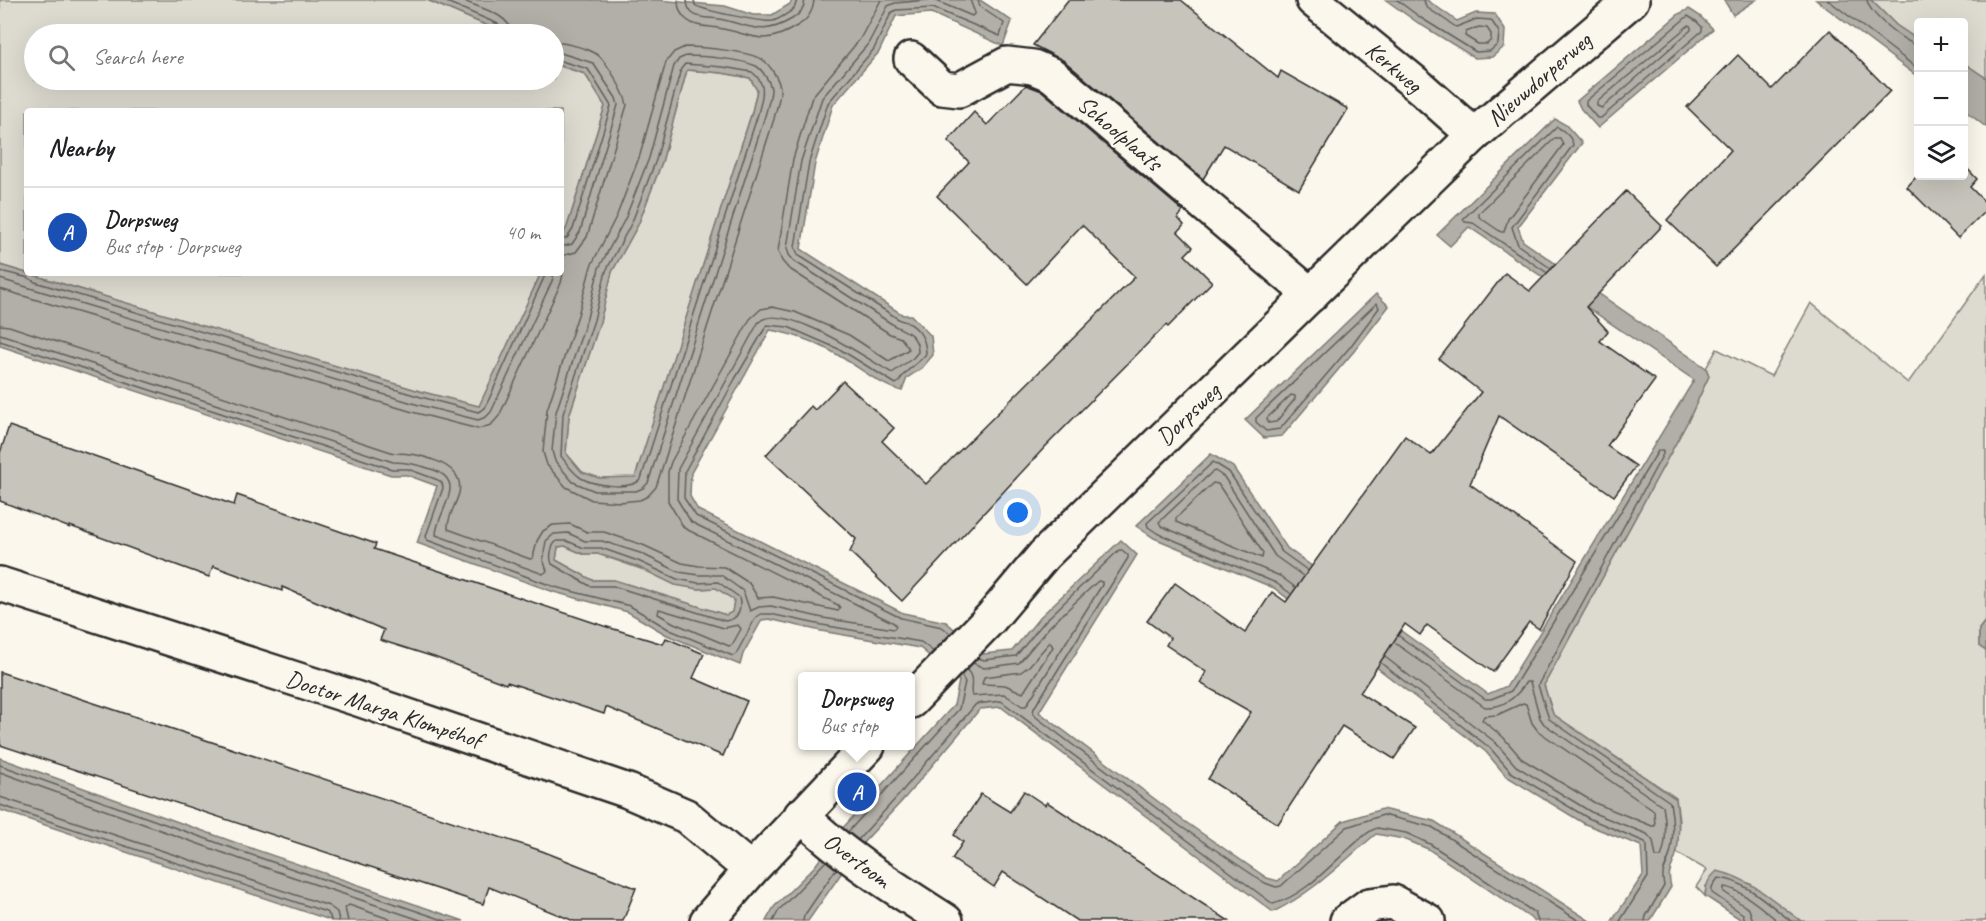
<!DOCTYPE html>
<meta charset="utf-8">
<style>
body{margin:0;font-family:Caveat,sans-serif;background:#f2f2f2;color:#202124}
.controls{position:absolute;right:18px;top:18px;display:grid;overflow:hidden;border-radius:6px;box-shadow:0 6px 24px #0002}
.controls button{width:54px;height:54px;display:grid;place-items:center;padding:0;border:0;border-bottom:2px solid #e0e0e0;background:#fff;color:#202124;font:30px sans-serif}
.you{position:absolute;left:1018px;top:513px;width:21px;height:21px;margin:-15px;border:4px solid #fff;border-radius:50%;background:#1a73e8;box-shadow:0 0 0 9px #1a73e833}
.badge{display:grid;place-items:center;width:39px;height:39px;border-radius:50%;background:#111827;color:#fff;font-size:20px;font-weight:700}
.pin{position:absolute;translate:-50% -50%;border:3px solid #fff;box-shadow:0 2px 6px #0006}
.popup{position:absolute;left:798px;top:672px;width:117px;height:78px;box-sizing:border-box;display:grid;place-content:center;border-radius:6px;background:#fff;filter:drop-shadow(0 2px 4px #0005);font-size:20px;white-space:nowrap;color:#757577}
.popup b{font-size:22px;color:#202124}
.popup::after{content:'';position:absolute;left:50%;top:100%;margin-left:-12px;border:12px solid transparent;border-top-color:#fff}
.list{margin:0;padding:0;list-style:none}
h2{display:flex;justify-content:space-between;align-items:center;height:78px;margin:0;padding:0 24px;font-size:26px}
h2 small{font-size:20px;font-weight:400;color:#757577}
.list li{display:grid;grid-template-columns:39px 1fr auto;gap:18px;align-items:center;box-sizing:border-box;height:90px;padding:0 24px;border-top:2px solid #e0e0e0}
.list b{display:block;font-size:22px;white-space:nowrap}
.list p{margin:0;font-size:20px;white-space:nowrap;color:#757577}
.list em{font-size:20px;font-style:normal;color:#757577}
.icon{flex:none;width:33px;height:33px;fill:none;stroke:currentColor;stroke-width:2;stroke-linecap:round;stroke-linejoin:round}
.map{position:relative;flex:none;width:1986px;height:921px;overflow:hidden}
.search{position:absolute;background:#fff;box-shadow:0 6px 24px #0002;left:24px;top:24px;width:540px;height:66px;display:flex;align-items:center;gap:15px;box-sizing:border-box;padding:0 21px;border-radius:33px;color:#757577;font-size:22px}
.panel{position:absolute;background:#fff;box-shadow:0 6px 24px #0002;left:24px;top:108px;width:540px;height:168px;border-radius:6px}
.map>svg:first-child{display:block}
.green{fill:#dddad0;stroke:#84827e;stroke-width:1.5}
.water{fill:#b1afa7;stroke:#7b7a75;stroke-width:1.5;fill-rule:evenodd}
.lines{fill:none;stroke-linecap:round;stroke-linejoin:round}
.shore{stroke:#61605d;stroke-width:1.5}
.building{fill:#c7c4bc;stroke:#2b2b2b;stroke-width:1.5}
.street-casing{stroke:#2b2b2b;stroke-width:38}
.secondary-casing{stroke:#2b2b2b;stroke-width:38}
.street{stroke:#fbf7ec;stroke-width:33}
.secondary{stroke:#fbf7ec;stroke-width:33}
.labels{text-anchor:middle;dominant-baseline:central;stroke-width:5;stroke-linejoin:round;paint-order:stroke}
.street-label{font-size:24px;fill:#2b2b2b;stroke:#fbf7ec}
</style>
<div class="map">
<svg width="1986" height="921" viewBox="0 0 1986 921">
<rect width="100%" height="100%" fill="#fbf7ec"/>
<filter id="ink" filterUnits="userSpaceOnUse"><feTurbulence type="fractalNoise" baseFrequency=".0167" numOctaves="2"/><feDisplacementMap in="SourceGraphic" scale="12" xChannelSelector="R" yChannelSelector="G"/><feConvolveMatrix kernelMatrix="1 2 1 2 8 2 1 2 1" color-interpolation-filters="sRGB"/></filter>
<g filter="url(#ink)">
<g class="green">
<path d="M0 0H427L495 29 502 34H34V80H554V64L585 74 605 106 567 227 561 238V111H27V273H541L479 407 423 392 0 265Z"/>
<path d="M1871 0H1986V78L1964 63V22H1918V40L1896 25Z"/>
<path d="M687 70 722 73 750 78 757 90 752 112 635 478H599L582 472 566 453 569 416 600 322 612 272 638 225 662 162Z"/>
<path d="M1986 274V620L1979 629V646L1986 651V921H1801L1749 883 1706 886 1705 896 1696 887 1707 870 1677 853 1679 820 1676 798 1553 714 1544 685 1689 419 1709 376 1706 368 1717 349 1771 376 1811 303 1908 383Z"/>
<path d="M565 546 583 554H598L698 589 716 588 734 600 732 613 726 615 614 580H592L556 560 558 547Z"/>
</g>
<g class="water">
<path d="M427 0H658L725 6 753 15H772L790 4 792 0H980L1012 21 1003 46 931 13 896 16 879 52 833 105 815 163 801 249 903 315H911L931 336 933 355 922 368 907 378 902 391C879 385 861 368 841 357 820 344 794 334 770 330L691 473 690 496 698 510 903 613 946 622 983 654 1012 651 1040 617 1121 540 1137 555 1039 712 1184 821 1267 878 1278 881 1343 821 1382 809 1434 821 1590 921H1535L1428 849 1404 839 1376 834C1342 862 1313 893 1273 912L1001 707 980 709 903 800 861 845 808 921H766L774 907 815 866 841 830 954 705 959 681 920 648 821 631 769 619 762 620 743 654 740 665 667 635 628 612 554 592 417 543 437 486 407 475H391L0 346V265L423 392 479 406 541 273H561V238L567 227 605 106 585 74 554 64V34H502L495 29ZM687 70 722 73 750 78 757 90 752 112 635 477 599 478 582 472 566 453 569 416 600 322 612 272 638 225 662 162ZM565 546 583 554H598L636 566 675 585 698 589 716 588 734 600 732 612 726 615 614 580H592L556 560 558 547Z"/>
<path d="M1386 0H1427L1457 21 1476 13 1495 14 1505 30 1504 47 1492 57 1475 58 1418 23Z"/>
<path d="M1724 0H1756L1733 15Z"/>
<path d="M1816 0H1871L1896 25 1918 40V77Z"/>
<path d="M1689 9 1700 16 1713 29 1598 128 1581 109 1577 101 1679 14Z"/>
<path d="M1964 63 1986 78V127L1964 110Z"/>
<path d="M1555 119 1566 125 1582 143 1518 227 1523 241 1706 368 1709 376 1689 419 1544 685 1553 714 1676 799C1678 816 1680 833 1677 851 1674 868 1666 867 1671 887L1650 921H1612L1643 875 1641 846 1585 824 1506 776 1486 752 1274 588 1154 538 1136 526 1211 454 1233 467 1287 548 1488 694 1507 686 1694 380 1469 227 1450 246 1437 235Z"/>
<path d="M1376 294 1389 306 1355 350 1282 436 1264 438 1245 420Z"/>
<path d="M1986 620V651L1979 646V629Z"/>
<path d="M0 758 245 846 464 921H333L0 810Z"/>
<path d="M1717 871C1750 878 1775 902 1801 921H1743L1705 896C1706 884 1708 879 1717 871Z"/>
</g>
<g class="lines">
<g class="shore">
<path d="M442 0 498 24 504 29 505 34"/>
<path d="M461 0C477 7 511 14 512 34"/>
<path d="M678 0C678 8 680 15 687 20 695 27 708 26 718 28 754 34 761 48 797 26 808 20 813 12 814 0"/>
<path d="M687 0C687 5 688 9 692 13 700 20 714 17 724 20 754 27 763 36 792 19 800 14 804 9 805 0"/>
<path d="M694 0 695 5C700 10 765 23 773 21 780 19 788 13 794 9L797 0"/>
<path d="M934 0 972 16 975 13 970 0"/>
<path d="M1397 0 1421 18 1476 52 1490 51 1498 44 1499 32 1491 20 1477 19 1456 27 1426 7 1424 0"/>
<path d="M1828 0 1918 69"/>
<path d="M1867 0C1869 14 1905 43 1918 45"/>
<path d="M1688 16 1696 21 1702 27V31L1601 118H1597L1586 105V101Z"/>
<path d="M1689 25 1691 27V30L1602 108 1597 106V102Z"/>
<path d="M1479 27 1487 28 1491 34V40L1487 44H1478L1465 36 1466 32Z"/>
<path d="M554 42C566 43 589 48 599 56 608 64 625 93 627 105L587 237 576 252 561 256"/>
<path d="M685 47C701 47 750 51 763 60 770 65 778 78 780 87 781 97 776 109 774 119L656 487 648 496 640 500 620 502 592 500 566 487 547 465 543 452 547 410 578 315 591 266 617 215 640 155 666 62 674 52Z"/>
<path d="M554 51 593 63 616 98 618 105 580 232 572 244 561 247"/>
<path d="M686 56C703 56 741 59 756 66 762 69 770 82 771 89 771 97 767 108 765 116L648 483 643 488 636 491H595L573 482 555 461 552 451 556 412 587 318 599 268 625 219 649 158 674 66 679 59Z"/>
<path d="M554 59 588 69 611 106 573 229 567 238 561 240"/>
<path d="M685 64 723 67 752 72C768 85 762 97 758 114L641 479C631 491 593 485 581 478 573 473 566 463 561 456L563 414 594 320 606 271 632 222 656 160 681 69Z"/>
<path d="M1555 138H1560L1563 145 1508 219 1504 232H1501L1479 217V213Z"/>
<path d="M0 271 29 278 35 282 421 397 478 412 485 408 546 273"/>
<path d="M1546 272 1473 223 1465 222 1463 219 1557 127C1564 130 1572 138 1573 145L1512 227 1518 245 1550 268"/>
<path d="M0 279 419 405 478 420 486 417 491 412 552 281 554 273"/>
<path d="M0 289 416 413 478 429 491 425 499 416 561 283 563 274 561 265"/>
<path d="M1377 303 1379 308 1350 347 1280 429 1266 431 1256 422V418Z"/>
<path d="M0 325 9 326 394 453C416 453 466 462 459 493 456 505 447 517 448 529L530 559 533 558 537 541 543 531 553 525 570 524 587 532H604L643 545 682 563 699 566 724 567 749 583 758 598 773 597 838 611 840 608 838 605 684 528 668 501V472L671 462 750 319 761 309 772 307 795 312 849 335 889 361 909 349 901 338 890 334 788 268 782 261 778 251 793 159 812 97 860 39 881 0"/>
<path d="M0 334 393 462C408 462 420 465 434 470 469 483 436 512 436 535L543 574 547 571 543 559 546 541 554 534 568 533 585 541H602L640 553 679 572 699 575H721L743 591 750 611 759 607 771 606 823 618 894 629 896 626 894 623 691 522 677 499 678 469 758 323C780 298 869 360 892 373L913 358 918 352C918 336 908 332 895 326L794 261 789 255 787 248 801 161 822 98 868 44 888 6 895 3 928 0"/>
<path d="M0 341 392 469H408L438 480 442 483 443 488 426 536 427 540 555 587 630 606 670 630 733 656 736 654 756 617 761 614H770L822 625 921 642 934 652"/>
<path d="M1291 395 1295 396V399L1276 422 1268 423 1267 418Z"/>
<path d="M1213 483 1218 484 1263 553 1262 558 1176 522V518Z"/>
<path d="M557 541H567L584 548H601L638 561 677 579 698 583 718 582 739 597C742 610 739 619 725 621L613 586H590L552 564C549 557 551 545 557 541Z"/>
<path d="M1295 587 1280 576 1161 526 1159 522 1212 472 1215 471 1224 477 1275 556 1303 576"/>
<path d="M1290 593 1276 583 1157 533 1148 527 1147 523 1213 462 1229 472 1282 552 1307 570"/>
<path d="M659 609 724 628 738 625 741 629 732 645 729 646 674 623 658 614Z"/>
<path d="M951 634 942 627 901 618 696 516 684 498 685 471 735 379 767 325 788 327 841 350 896 384 899 382C904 370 917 365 926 354 926 337 917 324 900 320L798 255 795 247 809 162 828 103 874 49 891 13 896 10 933 8 1000 36 1004 23 980 7 978 0"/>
<path d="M1399 636 1485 699H1491L1511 691 1658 451H1663V454L1538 685 1549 719 1670 802C1673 818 1674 834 1671 850 1668 867 1660 867 1664 886L1646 916 1645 921"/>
<path d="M1050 642 1053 647 1023 693 1005 685 982 684 984 677 1021 672 1029 666Z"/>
<path d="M1385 657 1495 742 1516 766 1591 812 1647 834 1653 841 1656 857H1661C1667 842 1666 822 1663 806L1544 724 1540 718 1530 682H1526C1517 697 1503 708 1485 707L1395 643"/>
<path d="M978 658 984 660 1016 656 1045 621 1119 550H1122L1128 555V558L1034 708 1033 713 1036 717 1180 826 1265 883 1276 887 1281 886 1347 827 1383 815 1432 827 1579 921"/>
<path d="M1381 663 1490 748 1511 772 1588 818 1645 842 1647 846 1648 877 1620 921"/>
<path d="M966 669C976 679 969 686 972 696L1004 694 1022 706H1026L1102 585V582L1098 581 1050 626 1019 663 984 668 973 663"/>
<path d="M1523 703 1526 704 1532 723 1538 731 1654 811 1655 826H1652L1595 803 1522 759 1503 737 1482 720 1484 716 1497 715Z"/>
<path d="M0 765 243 852 446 921"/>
<path d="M0 772 240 859 423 921"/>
<path d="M0 797 329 906 337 912 339 921"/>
<path d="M0 805 326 912 330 916 331 921"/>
<path d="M848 832 959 709 965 682 961 675"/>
<path d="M858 840 898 796 976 704 1001 701 1273 904C1303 896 1328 868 1350 848 1358 841 1367 831 1377 828L1406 833 1430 844 1535 913 1538 921"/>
<path d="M348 921 345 908 349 905 395 921"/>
<path d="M773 921 779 910 826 861"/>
<path d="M803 921 804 916 836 869"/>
<path d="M1745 921 1743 914 1712 893V887L1718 878C1744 879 1771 906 1791 921"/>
<path d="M1753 921 1749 909 1724 892V887C1740 888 1765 911 1778 921"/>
</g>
</g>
<g class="building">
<path d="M1068 0H1181L1278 78 1281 71 1348 109 1299 190 1224 145 1203 179 1064 61 1033 45Z"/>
<path d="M1830 30 1890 91 1716 267 1667 220 1731 150 1687 107 1738 55 1772 89Z"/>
<path d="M1026 85 1042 91 1183 211 1178 218 1184 225 1178 232 1193 247 1185 255 1212 282 1168 327 1166 325 1045 447 902 601 850 552 856 539 766 455 811 406 815 410 843 381 894 428 882 441 926 484 1135 277 1082 225 1027 284 937 196 969 162 948 141 974 112 987 125Z"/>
<path d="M1964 165 1977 179 1970 187 1986 203V210L1958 238 1907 187 1918 175 1964 176Z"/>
<path d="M1626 191 1662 226 1586 307 1608 331 1600 341 1655 380 1607 446 1636 466 1614 496 1499 416 1470 484 1577 561 1539 629 1529 622 1493 672 1427 625 1420 635 1405 624 1360 693 1415 728 1394 759 1342 726 1278 824 1208 779 1251 712 1200 683 1206 672 1166 645 1170 638 1147 621 1175 583 1245 633 1272 592 1286 602 1405 436 1431 455 1481 392 1439 359 1505 273 1530 291Z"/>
<path d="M9 426 234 505 237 495 376 544 374 549 604 626 663 644 666 638 704 654 693 678 747 701 723 756 606 707 604 714 507 682 506 684 434 657 380 640 384 630 282 587V591L213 566 209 577 70 526V528L0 501V453Z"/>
<path d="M0 672 542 851 636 888 623 921H574L489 887 483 904 0 745Z"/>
<path d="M1024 791 1045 805 1047 802 1229 921H1077L1003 872 994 887 952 859 963 842 954 835 981 794 1010 812Z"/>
</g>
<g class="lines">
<g class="street-casing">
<g id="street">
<path d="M911 59 942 88 959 90 1007 64 1033 67 1052 75 1311 295"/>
<path d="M0 584 358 699 628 791 686 816 751 870"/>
<path d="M801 815C844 857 895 888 946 921"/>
<path d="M1347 921 1369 905 1393 902 1428 921"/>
</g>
</g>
<g class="secondary-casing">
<g id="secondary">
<path d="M1313 0 1420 87 1474 135"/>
<path d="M911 701 991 618 1044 555 1474 135 1632 0"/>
<path d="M707 921 751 870 868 746"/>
</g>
</g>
<use href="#street" class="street"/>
<use href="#secondary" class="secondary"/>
</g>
</g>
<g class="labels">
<g class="street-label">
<text transform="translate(1394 67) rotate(40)">Kerkweg</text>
<text transform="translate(1539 79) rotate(-41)">Nieuwdorperweg</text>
<text transform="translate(1120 133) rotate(40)">Schoolplaats</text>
<text transform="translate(1188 414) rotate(-44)">Dorpsweg</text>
<text transform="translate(384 709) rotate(18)">Doctor Marga Klompéhof</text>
<text transform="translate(857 860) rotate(36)">Overtoom</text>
</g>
</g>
</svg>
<div class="controls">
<button>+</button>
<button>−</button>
<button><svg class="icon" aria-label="layers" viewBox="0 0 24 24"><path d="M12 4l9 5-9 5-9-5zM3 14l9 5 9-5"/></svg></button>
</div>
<div class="you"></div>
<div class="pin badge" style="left:857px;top:792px;background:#1a4fb4">A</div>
<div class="popup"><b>Dorpsweg</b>Bus stop</div>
<div class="search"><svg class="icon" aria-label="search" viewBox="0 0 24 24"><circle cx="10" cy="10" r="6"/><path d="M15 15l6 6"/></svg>Search here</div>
<section class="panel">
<h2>Nearby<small></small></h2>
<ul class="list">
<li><span class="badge" style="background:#1a4fb4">A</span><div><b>Dorpsweg</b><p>Bus stop · Dorpsweg</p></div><em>40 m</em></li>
</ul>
</section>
</div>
